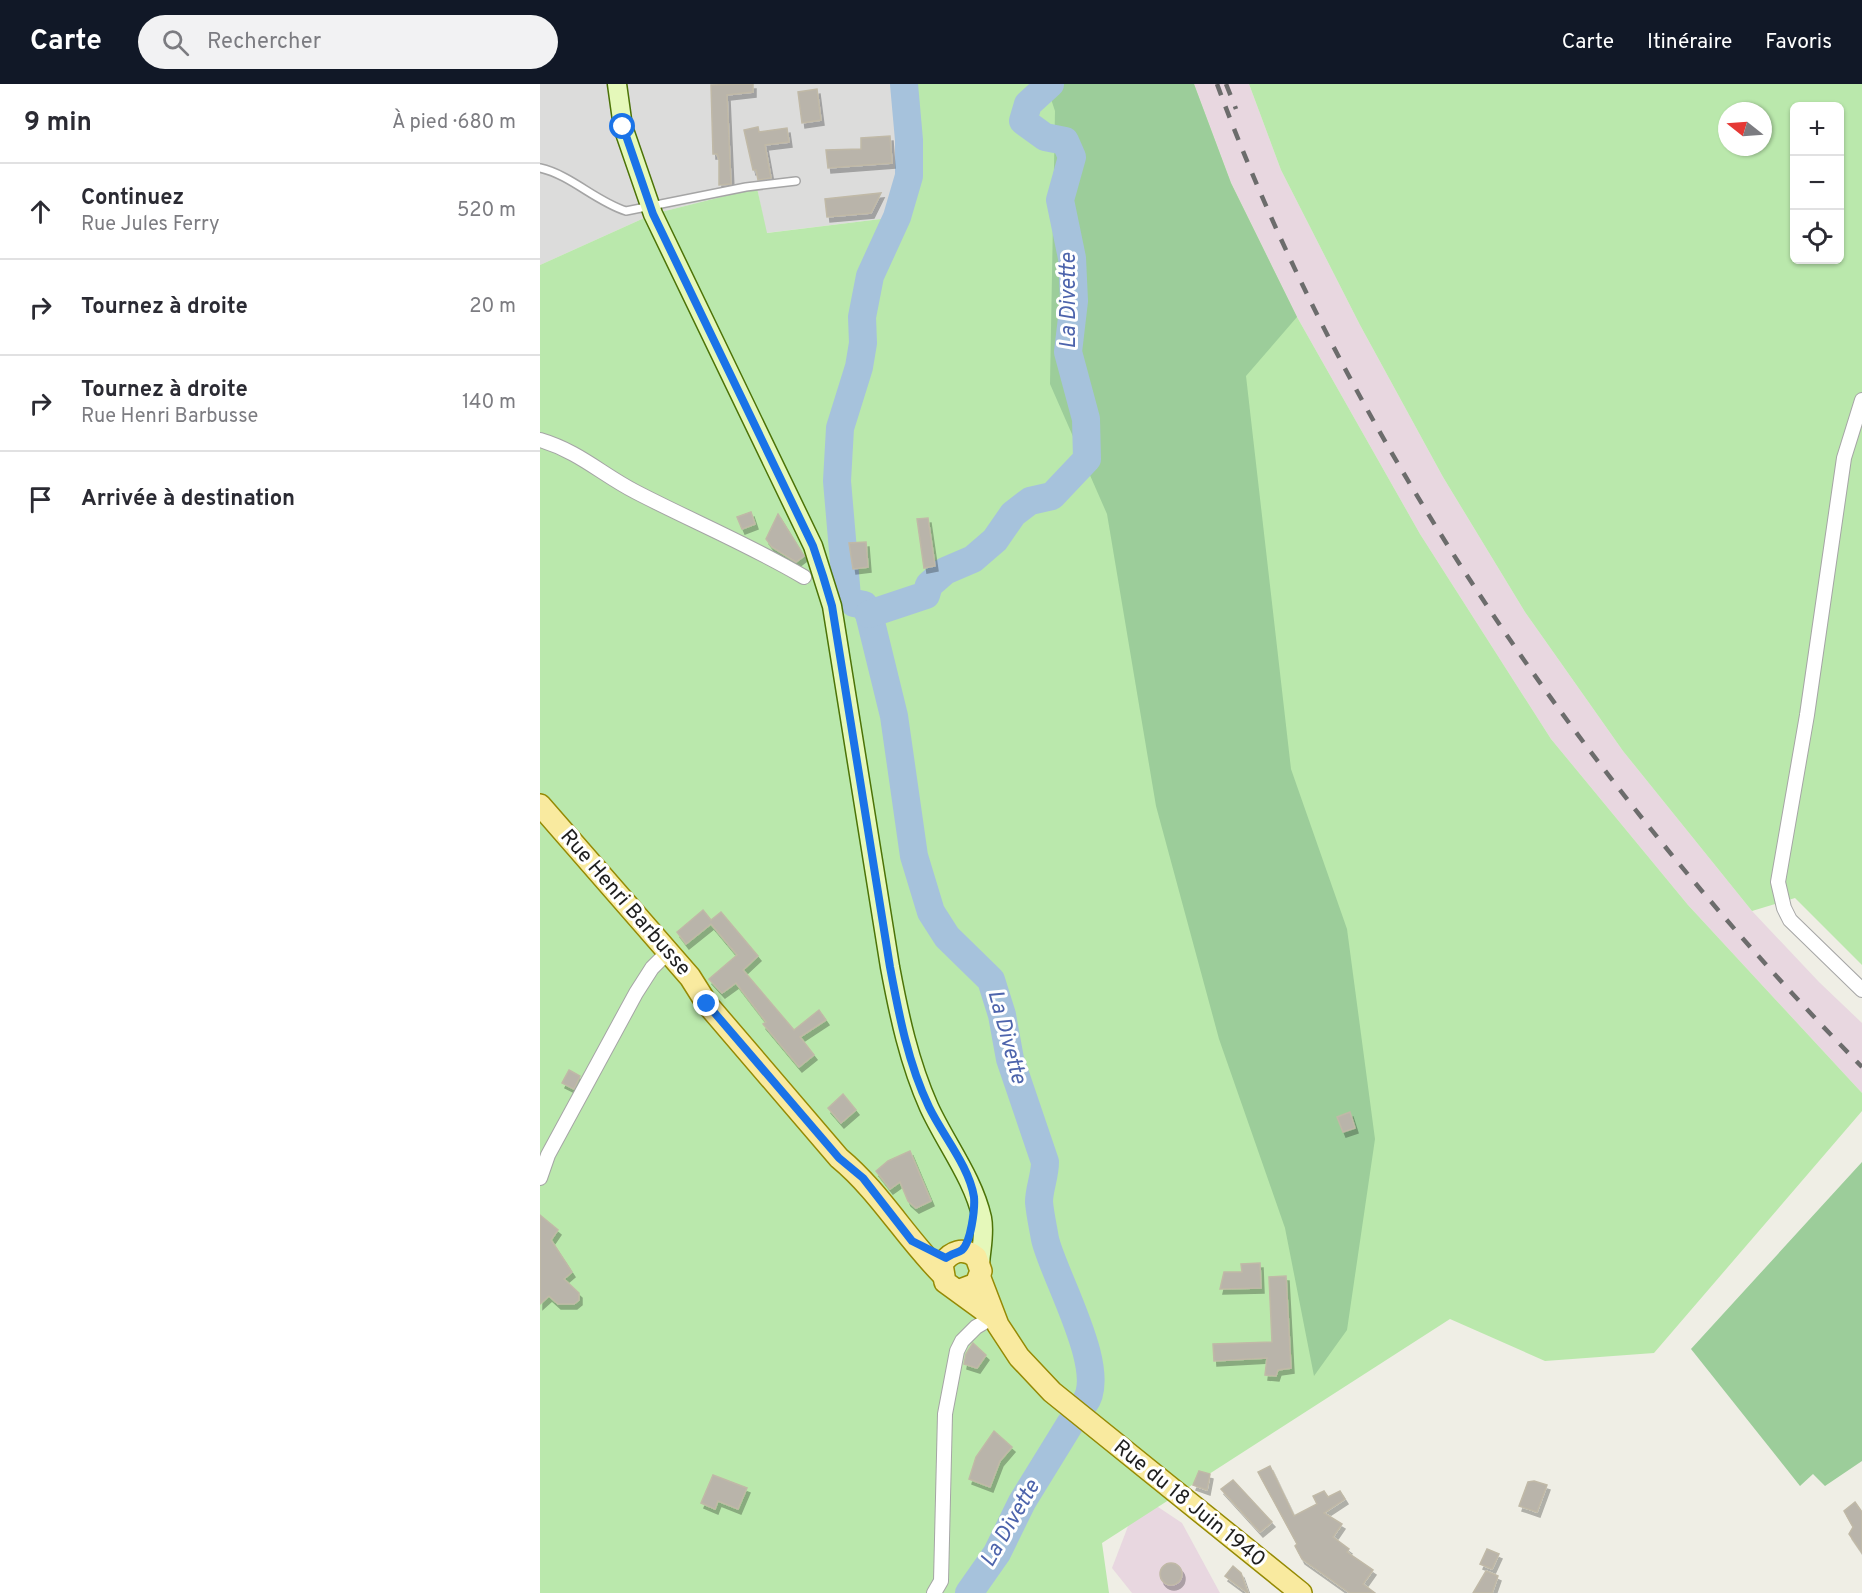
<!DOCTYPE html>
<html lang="fr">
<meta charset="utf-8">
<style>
body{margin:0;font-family:Overpass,sans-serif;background:#f2f2f3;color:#2b2b33}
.controls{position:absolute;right:18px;top:18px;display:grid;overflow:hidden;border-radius:9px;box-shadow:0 2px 4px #0004}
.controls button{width:54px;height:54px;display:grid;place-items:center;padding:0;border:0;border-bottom:2px solid #e1e1e2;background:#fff;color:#2b2b33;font:30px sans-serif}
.compass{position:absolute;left:1178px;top:18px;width:54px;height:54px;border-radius:50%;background:#fff;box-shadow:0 2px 4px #0004;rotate:287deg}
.stop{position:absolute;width:18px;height:18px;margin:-14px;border:4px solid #1a73e8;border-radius:50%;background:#fff}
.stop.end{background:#1a73e8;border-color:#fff;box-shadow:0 2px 6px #0008}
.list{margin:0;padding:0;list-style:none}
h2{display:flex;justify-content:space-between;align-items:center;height:78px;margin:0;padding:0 24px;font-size:26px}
h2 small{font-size:20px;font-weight:400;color:#7c7c81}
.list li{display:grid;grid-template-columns:39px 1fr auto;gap:18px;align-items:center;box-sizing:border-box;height:96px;padding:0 24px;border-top:2px solid #e1e1e2}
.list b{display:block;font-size:22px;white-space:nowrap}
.list p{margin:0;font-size:20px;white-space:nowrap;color:#7c7c81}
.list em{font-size:20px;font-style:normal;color:#7c7c81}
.icon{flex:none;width:33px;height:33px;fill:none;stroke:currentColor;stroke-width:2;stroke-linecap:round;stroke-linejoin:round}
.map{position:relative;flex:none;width:1322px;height:1509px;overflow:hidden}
header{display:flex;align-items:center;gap:36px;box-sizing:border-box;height:84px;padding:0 30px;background:#111827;color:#fff}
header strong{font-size:28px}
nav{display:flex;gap:33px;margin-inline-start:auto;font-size:21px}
.search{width:420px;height:54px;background:#f2f2f3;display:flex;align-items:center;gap:15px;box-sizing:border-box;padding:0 21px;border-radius:33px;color:#7c7c81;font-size:22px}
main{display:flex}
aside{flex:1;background:#fff}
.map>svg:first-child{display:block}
.residential{fill:#dcdcdb}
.industrial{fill:#e8d7e0}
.grass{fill:#bae8ac;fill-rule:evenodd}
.forest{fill:#9ccd9a}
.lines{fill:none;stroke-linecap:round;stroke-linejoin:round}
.river{stroke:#a6c2dc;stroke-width:28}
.building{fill:#b9b4aa;stroke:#c0b9a7;stroke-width:1.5;filter:url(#shadow)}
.service-casing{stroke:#a5a5a5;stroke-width:10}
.minor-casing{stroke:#a5a5a5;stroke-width:16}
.secondary-casing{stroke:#4c7307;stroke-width:21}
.primary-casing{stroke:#958a04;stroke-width:24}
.service{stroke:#fff;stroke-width:7}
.minor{stroke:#fff;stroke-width:14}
.secondary{stroke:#e5f8ba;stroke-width:18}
.primary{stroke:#f9ea9f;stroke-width:21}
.rail{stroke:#6c6c6c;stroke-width:4.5;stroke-dasharray:12 12;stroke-linecap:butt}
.route{stroke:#1a73e8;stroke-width:8}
.labels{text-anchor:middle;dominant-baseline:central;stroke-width:6;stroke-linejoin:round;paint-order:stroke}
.street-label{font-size:21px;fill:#1e1e1e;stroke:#fff}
.water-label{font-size:22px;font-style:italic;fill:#4d64ac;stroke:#fff}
</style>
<header>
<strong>Carte</strong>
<div class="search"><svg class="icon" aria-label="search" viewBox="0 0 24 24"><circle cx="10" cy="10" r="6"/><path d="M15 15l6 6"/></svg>Rechercher</div>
<nav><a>Carte</a><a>Itinéraire</a><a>Favoris</a></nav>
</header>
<main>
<aside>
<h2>9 min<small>À pied · 680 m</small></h2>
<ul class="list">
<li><svg class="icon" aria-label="ahead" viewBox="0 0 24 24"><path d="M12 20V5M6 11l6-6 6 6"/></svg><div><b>Continuez</b><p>Rue Jules Ferry</p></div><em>520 m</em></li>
<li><svg class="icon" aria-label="right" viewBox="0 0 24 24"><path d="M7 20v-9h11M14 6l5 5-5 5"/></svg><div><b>Tournez à droite</b></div><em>20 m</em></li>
<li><svg class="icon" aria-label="right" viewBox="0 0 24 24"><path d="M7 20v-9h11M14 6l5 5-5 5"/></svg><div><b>Tournez à droite</b><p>Rue Henri Barbusse</p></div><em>140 m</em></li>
<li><svg class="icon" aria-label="arrive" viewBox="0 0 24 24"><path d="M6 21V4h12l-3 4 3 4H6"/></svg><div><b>Arrivée à destination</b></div></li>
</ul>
</aside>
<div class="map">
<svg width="1322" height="1509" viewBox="0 0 1322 1509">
<defs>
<filter id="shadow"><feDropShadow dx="3" dy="5" stdDeviation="0" flood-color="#0004"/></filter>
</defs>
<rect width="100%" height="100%" fill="#efeee5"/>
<path class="residential" d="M0 0H364L369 56V92L357 133 226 149 217 104 113 130 0 181Z"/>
<g class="industrial">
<path d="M654 0H709L741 86 820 241 903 393 985 528 1083 667 1212 827 1279 898 1322 939V1009L1148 821 1011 655 880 450 757 233 691 99Z"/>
<path d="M600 1411 642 1439 680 1509H592L572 1484Z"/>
</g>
<g class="grass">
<path d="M364 0H654L691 99 757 233 880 450 1011 655 1148 821 1322 1009V1027L1114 1269 1005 1277 910 1235 562 1459 569 1509H0V181L113 130 217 104 227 149 357 133 369 92V56Z"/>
<path d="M709 0H1322V881L1255 814 1212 827 1083 667 985 528 903 393 820 241 741 86ZM1254 22H1300V176H1254ZM1187 27H1223V63H1187Z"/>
</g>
<g class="forest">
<path d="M506 0H654L691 99 757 233 706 292 751 685 807 845 835 1055 807 1246 774 1292 745 1144 679 955 616 722 567 430 510 300 515 27Z"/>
<path d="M1322 1078V1377L1285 1402 1273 1390 1260 1402 1151 1265Z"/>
</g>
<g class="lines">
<g class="river">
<path d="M364 0 369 56V92L357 133 330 192 322 233 323 259 319 283 300 344 297 397 307 513 314 519 324 521 329 530 354 632 374 772 391 828 407 853 451 896 462 931 470 975 505 1078C505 1092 499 1105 499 1118 500 1130 503 1143 505 1155 513 1191 570 1288 544 1320"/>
<path d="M329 530 386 511 389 501 405 487 433 475 455 456 473 430 490 417 512 412 547 375 546 335 528 268 534 217 532 174 520 116 532 73 525 57 505 53 483 37 488 20 510 0"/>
<path d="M429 1509 457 1469 482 1418 530 1340"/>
</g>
</g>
<g class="building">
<path d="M213 0V8L187 11 191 100 179 101V76L177 70H173L171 1Z"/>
<path d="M277 5 281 36 262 39 258 8Z"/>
<path d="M218 43 219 48 247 44 249 58 225 61 231 94 218 96 216 86H213L204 46Z"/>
<path d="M350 52 352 79 288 84 286 66 321 65V54Z"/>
<path d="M341 109 331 129 287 133 285 115Z"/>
<path d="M211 428 215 440 202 445 197 433Z"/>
<path d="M238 430 264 472 256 478 232 463 226 455Z"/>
<path d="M388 434 395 482 384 484 377 435Z"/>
<path d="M326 458 328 483 313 485 309 459Z"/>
<path d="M163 826 171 836 181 828 218 872 203 886 254 946 279 926 286 936 260 953 274 971 259 983 223 940 226 938 196 899 182 909 169 895 197 871 171 840 146 860 137 848Z"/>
<path d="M29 986 40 992 34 1005 22 999Z"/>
<path d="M303 1010 316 1026 301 1039 288 1024Z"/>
<path d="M810 1028 815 1044 803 1048 797 1033Z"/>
<path d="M370 1067 391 1117 376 1124 368 1117 360 1098 350 1105 336 1087 348 1077Z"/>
<path d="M0 1131 18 1146 11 1156 32 1188 24 1195 39 1209V1216L34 1220H18L9 1212 0 1220Z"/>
<path d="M720 1179 721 1204 680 1205 684 1188H702L701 1180Z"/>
<path d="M746 1192 751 1284 738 1286 736 1292 725 1291 727 1274 674 1277 673 1260 732 1258 729 1193Z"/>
<path d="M433 1259 446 1271 437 1284 424 1280 426 1270Z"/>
<path d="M454 1347 472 1363 460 1377 450 1403 429 1395 436 1373Z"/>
<path d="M730 1382 754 1432 777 1420 773 1412 784 1407 788 1413 800 1407 805 1415 784 1429 802 1440 793 1453 809 1465 807 1468 833 1486 823 1500 835 1509H810L762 1475 755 1462 757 1460 718 1388Z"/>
<path d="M659 1387 670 1390 667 1406 653 1401Z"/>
<path d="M173 1391 207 1404 198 1425 178 1417 175 1425 161 1419Z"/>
<path d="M693 1396 732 1438 720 1448 681 1405Z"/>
<path d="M994 1397 1007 1401 997 1428 979 1422 988 1398Z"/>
<path d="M1315 1418 1322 1428V1469L1309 1450 1313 1443 1304 1427Z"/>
<path d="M947 1465 959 1470 952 1485 940 1480Z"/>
<circle cx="631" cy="1490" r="11"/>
<path d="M693 1482 701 1489 708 1509 685 1492Z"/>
<path d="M946 1487 958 1492 952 1509H933Z"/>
</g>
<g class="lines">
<g class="service-casing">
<path id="service" d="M0 84C31 91 55 117 86 127L206 103 256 97"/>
</g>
<g class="minor-casing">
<g id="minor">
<path d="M1322 316 1304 374 1267 631 1238 798 1244 824 1250 836 1322 906"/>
<path d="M0 356C40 368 61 390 96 408 152 437 210 461 264 493"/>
<path d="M0 1094 8 1071 96 909 112 884 128 868"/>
<path d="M394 1509 401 1497 405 1330 417 1267 422 1257 436 1243 453 1233"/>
</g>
</g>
<g class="secondary-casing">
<path id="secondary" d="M77 0 83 43 113 130 273 462 292 522 350 883C359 931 369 978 389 1023 406 1060 433 1094 442 1134 445 1149 441 1165 440 1180"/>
</g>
<g class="primary-casing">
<g id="primary">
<path d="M0 721 150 893 167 920 299 1074C339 1107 365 1153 402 1190"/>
<path d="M440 1194 458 1241 479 1273 512 1308 761 1509"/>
<path d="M420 1206 436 1200 441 1187 436 1173C423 1163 411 1167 402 1180L405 1198 453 1233"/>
</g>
</g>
<use href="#service" class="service"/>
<use href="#minor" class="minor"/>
<use href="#secondary" class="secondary"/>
<use href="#primary" class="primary"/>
<g class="rail">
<path d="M677 0C810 362 1053 708 1322 983"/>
<path d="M686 0 696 25"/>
</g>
</g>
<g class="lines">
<path class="route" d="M83 43 113 130 273 462 283 492 292 522 350 883C359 931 368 979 389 1023 403 1052 429 1082 434 1113 435 1125 431 1158 422 1166 418 1169 411 1170 406 1174L372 1157 323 1094 299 1074 167 920"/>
</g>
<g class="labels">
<g class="street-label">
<text transform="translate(85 819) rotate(49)">Rue Henri Barbusse</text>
<text transform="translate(649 1420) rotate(39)">Rue du 18 Juin 1940</text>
</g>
<g class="water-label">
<text transform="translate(529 217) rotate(-90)">La Divette</text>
<text transform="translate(466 953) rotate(75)">La Divette</text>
<text transform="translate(471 1440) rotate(-60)">La Divette</text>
</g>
</g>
</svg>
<div class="controls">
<button>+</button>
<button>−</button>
<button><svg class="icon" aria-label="locate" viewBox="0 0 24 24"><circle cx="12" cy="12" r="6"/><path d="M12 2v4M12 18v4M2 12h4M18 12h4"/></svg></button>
</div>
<svg class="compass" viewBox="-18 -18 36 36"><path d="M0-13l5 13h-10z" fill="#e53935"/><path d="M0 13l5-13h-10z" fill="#7c7c81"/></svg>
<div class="stop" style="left:83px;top:43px"></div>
<div class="stop end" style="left:167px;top:920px"></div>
</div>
</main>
